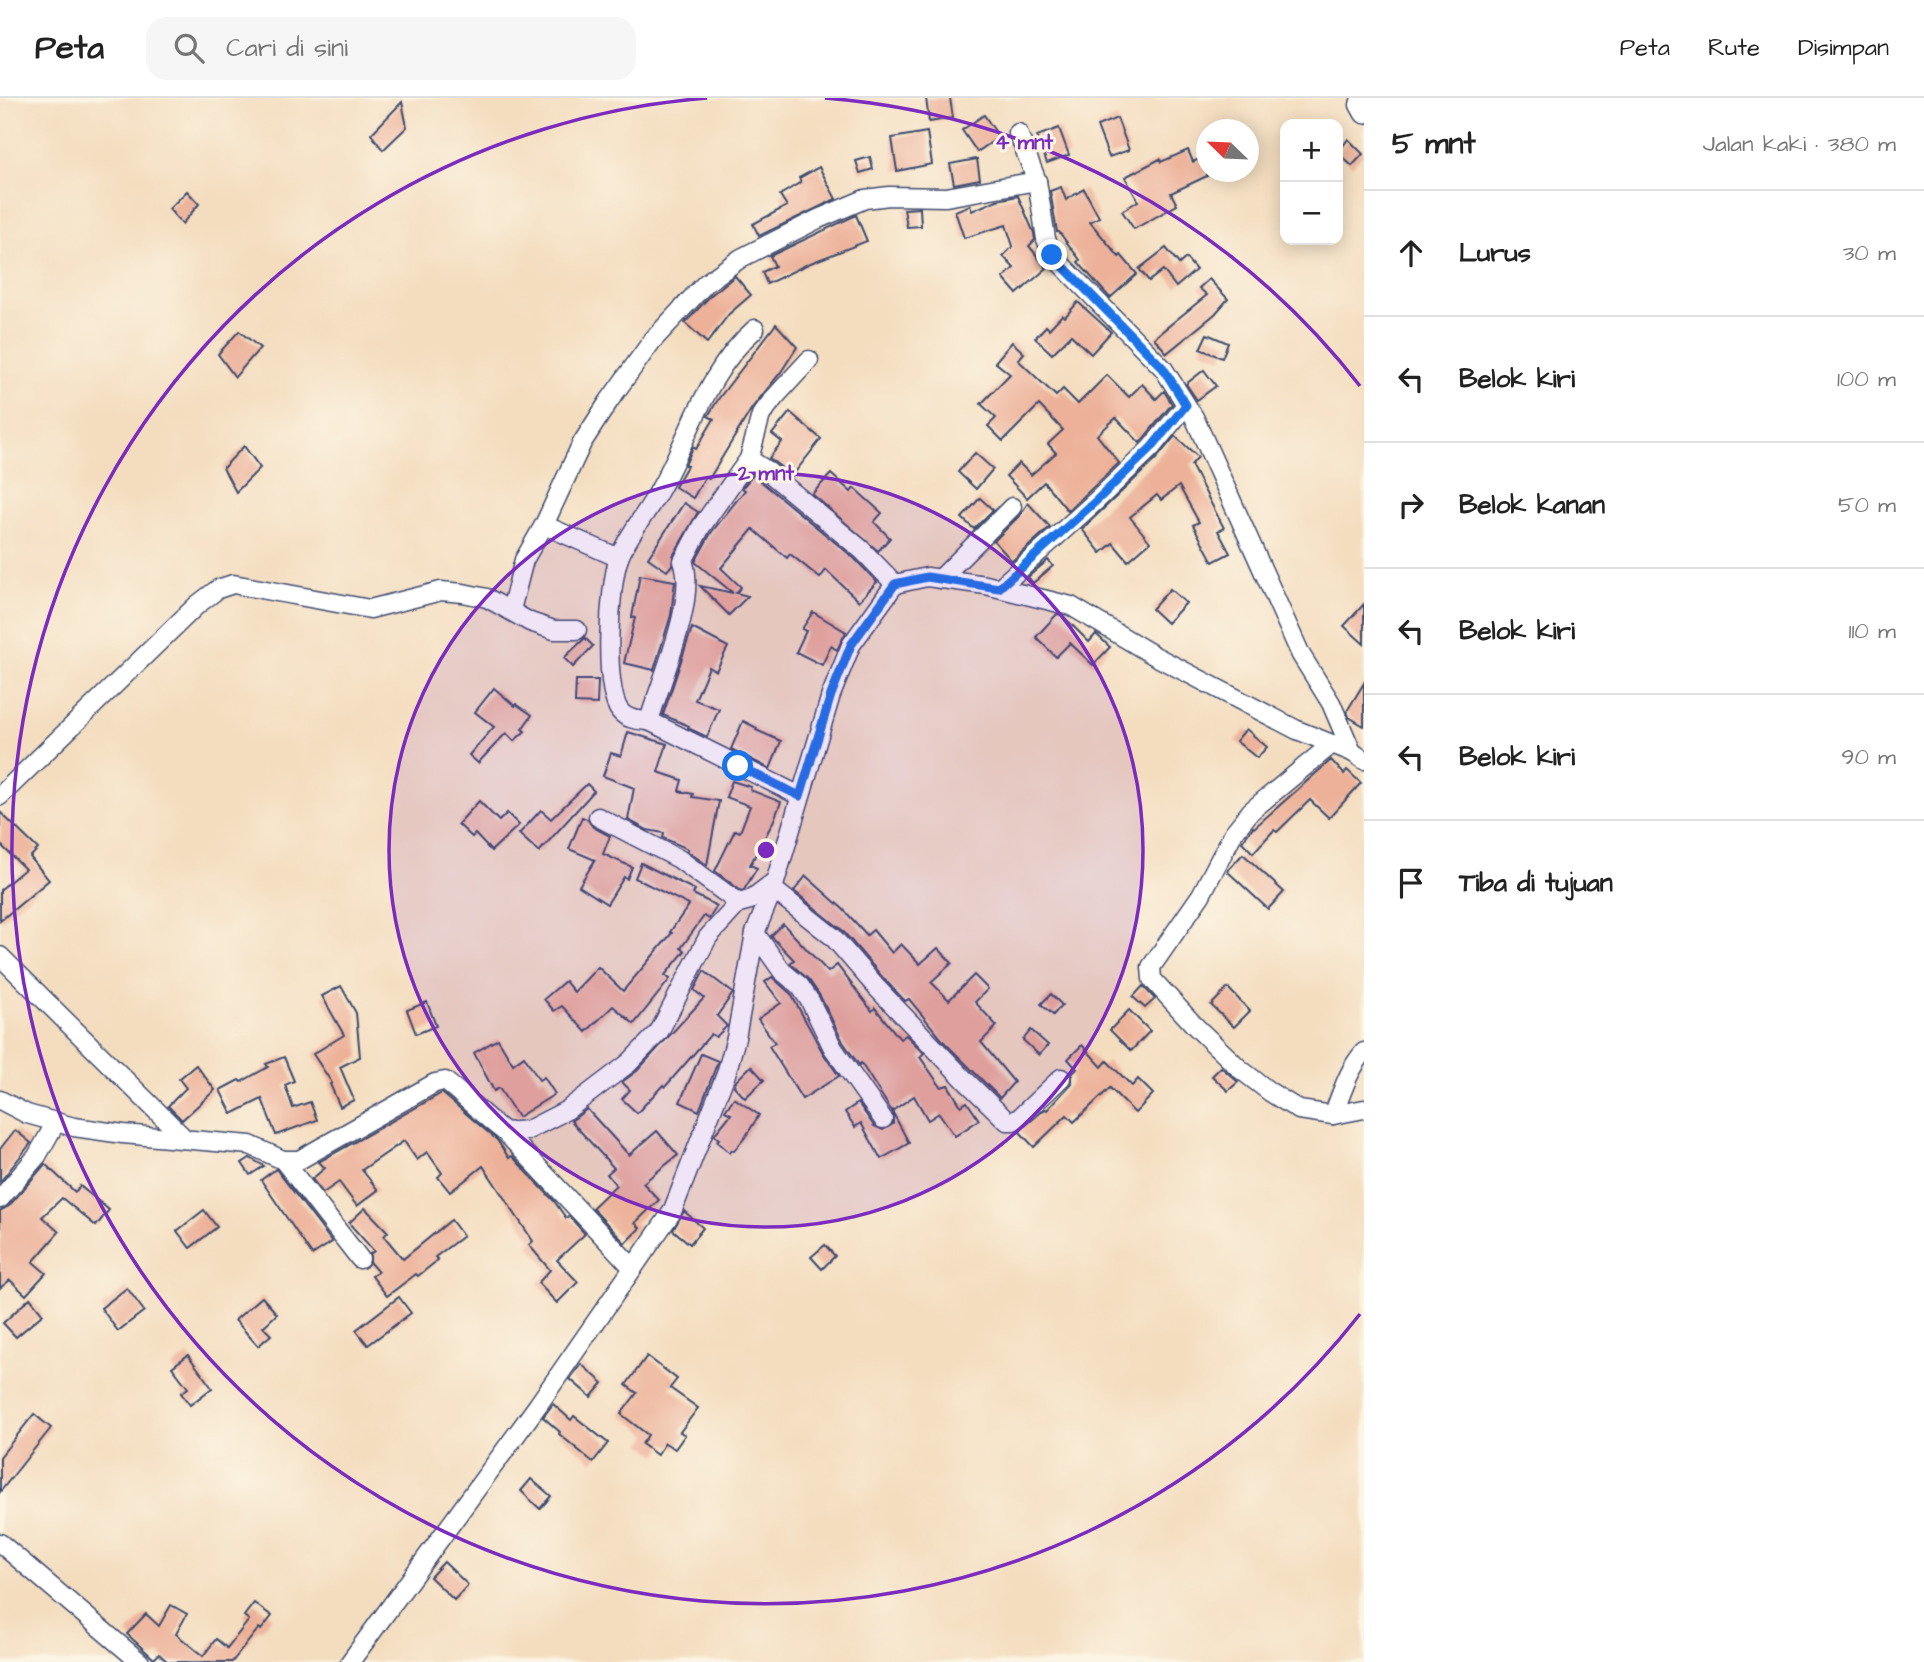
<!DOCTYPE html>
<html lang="id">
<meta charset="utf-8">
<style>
body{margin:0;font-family:"Architects Daughter",sans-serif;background:#f6f6f6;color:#222}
.controls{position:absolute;right:21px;top:21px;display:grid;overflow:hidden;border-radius:14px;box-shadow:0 4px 18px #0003}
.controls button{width:63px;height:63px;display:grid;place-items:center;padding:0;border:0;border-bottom:2px solid #e0e0e0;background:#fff;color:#222;font:35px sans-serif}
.compass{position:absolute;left:1196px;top:21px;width:63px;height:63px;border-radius:50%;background:#fff;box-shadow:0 4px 18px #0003;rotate:293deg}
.stop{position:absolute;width:21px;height:21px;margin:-16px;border:5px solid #1a73e8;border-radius:50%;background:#fff}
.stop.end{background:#1a73e8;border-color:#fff;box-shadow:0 2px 7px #0008}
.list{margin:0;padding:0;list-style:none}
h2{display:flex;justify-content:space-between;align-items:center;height:91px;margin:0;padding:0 28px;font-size:30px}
h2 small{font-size:23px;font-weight:400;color:#767676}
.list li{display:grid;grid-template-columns:46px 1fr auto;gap:21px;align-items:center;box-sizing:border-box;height:126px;padding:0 28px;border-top:2px solid #e0e0e0}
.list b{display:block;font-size:26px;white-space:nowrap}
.list em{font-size:23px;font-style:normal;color:#767676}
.icon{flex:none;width:38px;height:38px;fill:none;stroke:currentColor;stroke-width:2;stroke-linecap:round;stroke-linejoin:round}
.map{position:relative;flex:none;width:1364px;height:1564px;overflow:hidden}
header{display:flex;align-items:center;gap:42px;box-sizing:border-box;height:98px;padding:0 35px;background:#fff;border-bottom:2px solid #e0e0e0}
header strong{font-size:33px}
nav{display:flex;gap:38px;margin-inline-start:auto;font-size:24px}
.search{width:490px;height:63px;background:#f6f6f6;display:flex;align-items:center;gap:18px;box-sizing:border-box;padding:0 24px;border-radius:21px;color:#767676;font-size:26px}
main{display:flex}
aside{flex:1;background:#fff}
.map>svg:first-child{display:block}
.building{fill:#edb199}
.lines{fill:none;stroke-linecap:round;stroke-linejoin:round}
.street-casing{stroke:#3c496d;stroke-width:21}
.street{stroke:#fff;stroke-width:18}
.route{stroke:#1a73e8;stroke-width:9}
.ring{fill:none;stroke:#7b2cbf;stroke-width:3.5}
.centre{fill:#7b2cbf;stroke:#fcf5e5;stroke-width:3.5}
.ring-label{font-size:21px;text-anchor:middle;font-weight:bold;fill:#7b2cbf;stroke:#fcf5e5;stroke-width:6;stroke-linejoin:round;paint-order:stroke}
</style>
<header>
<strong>Peta</strong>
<div class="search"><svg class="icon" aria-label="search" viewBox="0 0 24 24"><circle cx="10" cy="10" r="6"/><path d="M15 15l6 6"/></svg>Cari di sini</div>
<nav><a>Peta</a><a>Rute</a><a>Disimpan</a></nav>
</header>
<main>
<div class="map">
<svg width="1364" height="1564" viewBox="0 0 1364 1564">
<rect width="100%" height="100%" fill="#fcf5e5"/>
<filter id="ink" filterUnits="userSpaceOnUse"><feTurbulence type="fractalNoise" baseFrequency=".0143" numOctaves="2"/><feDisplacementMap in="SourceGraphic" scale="14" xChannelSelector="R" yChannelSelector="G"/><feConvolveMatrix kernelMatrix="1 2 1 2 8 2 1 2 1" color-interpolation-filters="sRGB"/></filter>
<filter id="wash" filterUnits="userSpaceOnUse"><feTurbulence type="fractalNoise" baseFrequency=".00686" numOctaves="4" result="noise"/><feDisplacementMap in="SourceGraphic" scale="28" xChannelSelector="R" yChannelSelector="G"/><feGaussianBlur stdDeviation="1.57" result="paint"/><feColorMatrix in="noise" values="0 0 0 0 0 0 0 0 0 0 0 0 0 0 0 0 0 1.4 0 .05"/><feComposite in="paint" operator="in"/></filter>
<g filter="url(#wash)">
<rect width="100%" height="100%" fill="#f4ddbf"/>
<g id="blocks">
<g class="building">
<path d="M926 0H950L953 20 929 24Z"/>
<path d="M402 4 407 29 383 52 371 36Z"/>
<path d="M984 17 999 39 977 54 962 32Z"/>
<path d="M1117 20 1129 52 1109 59 1097 28Z"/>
<path d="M1059 30 1069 57 1047 65 1037 38Z"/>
<path d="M927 34 932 66 897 73 892 40Z"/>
<path d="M1348 41 1363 56 1352 68 1338 55Z"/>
<path d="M1188 52 1193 64 1207 57V78L1171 95 1177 107 1134 131 1122 113 1138 103 1125 79 1160 61 1161 64Z"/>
<path d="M870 59 873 71 860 75 856 63Z"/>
<path d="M977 61 980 81 954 86 950 66Z"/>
<path d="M819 69 836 101 759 138 753 126 787 108 780 97 801 84 799 80Z"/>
<path d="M1061 89 1066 102 1084 91 1099 119 1090 124 1119 159 1121 157 1137 176 1110 200 1078 164 1080 162 1059 134H1057L1050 93Z"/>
<path d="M187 93 199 106 182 126 169 111Z"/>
<path d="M1018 98 1034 135 1035 142 1029 148 1047 170 1017 196 1003 180 1014 170 1003 158 1013 148 1006 127 964 140 955 113 970 107 972 113 997 102Z"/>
<path d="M920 110 921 128 907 129 904 111Z"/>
<path d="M856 117 867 143 808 166 767 186 762 174 775 168 770 158Z"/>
<path d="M1166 150 1179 166 1186 160 1196 172 1176 189 1163 172 1149 183 1139 171Z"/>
<path d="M735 178 751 197 729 216 707 245 685 225 711 197Z"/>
<path d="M1209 181 1228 201 1215 216 1167 255 1154 240 1207 197 1199 190Z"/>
<path d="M1078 204 1111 234 1091 256 1071 237 1052 256 1035 240 1046 228 1049 231 1062 217 1065 219Z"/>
<path d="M776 226 797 249 781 274 752 310 709 381 705 379 693 400 675 389 687 368 685 367 693 349 696 351 714 321 708 318 719 300Z"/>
<path d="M239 233 260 250 235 279 218 256Z"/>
<path d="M1207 236 1228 245 1222 260 1200 251Z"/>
<path d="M1012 244 1024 255 1018 262 1056 298 1063 291 1078 306 1107 277 1129 299 1142 286 1156 301 1164 293 1172 306 1140 345 1116 320 1097 337 1119 365 1068 413 1044 384 1027 400 1006 378 1019 365 1031 377 1056 355 1048 346 1063 332 1039 307 1003 343 988 328 996 320 981 306 1010 276 995 264Z"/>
<path d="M1204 272 1216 288 1197 302 1186 286Z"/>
<path d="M790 314 821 341 792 378 769 360 782 344 772 336Z"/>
<path d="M1175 338 1198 359 1191 367 1224 430 1218 433 1230 455 1213 464 1193 427 1199 424 1179 388 1161 402 1157 397 1130 419 1150 444 1128 463 1113 445 1101 455 1082 431 1156 361Z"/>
<path d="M244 348 260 370 236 394 223 370Z"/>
<path d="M975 355 993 371 976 391 958 374Z"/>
<path d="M831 376 851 394 854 390 882 415 874 424 890 440 878 453 812 396Z"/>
<path d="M753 377 854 460 877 484 859 503 826 472 820 480 790 456 787 460 753 431 721 470 741 489 736 495 748 498 729 517 700 488 733 495 695 464 711 435 745 392 742 390Z"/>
<path d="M980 400 993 412 974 431 962 420Z"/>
<path d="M684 405 698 414 673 458 672 467 667 473 648 460Z"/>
<path d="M1028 405 1050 429 1012 463 994 443 1020 417Z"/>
<path d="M1048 462 1053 468 1033 485 1028 479Z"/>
<path d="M640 477 675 483 671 517 654 572 624 565 635 520 632 519Z"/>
<path d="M1170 491 1186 505 1167 525 1152 511Z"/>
<path d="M1364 506V546L1344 528Z"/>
<path d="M813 514 846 534 837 552 831 548 822 567 796 554 806 533 802 531Z"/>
<path d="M1057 516 1062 517 1089 544 1096 536 1110 549 1093 567 1070 545 1056 559 1036 539Z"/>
<path d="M692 530 728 549 716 573 709 569 695 602 719 611 707 639 688 630 689 628 663 617Z"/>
<path d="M585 540 593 548 573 569 564 560Z"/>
<path d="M576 582H598L597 606 575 605Z"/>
<path d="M1364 585V628L1349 619 1347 613Z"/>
<path d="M494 590 515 608 516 606 532 617 522 631 525 633 514 643 506 635 478 665 469 657 494 629 475 614Z"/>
<path d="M743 623 757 630 756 632 781 643 770 671 731 651Z"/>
<path d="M1246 631 1267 649 1257 660 1236 643Z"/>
<path d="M628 634 667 646 658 674 682 682 679 693 693 696 692 699 719 703 707 767 687 753 688 751 663 740 664 735 647 732 628 722 634 690 603 678 611 655 621 658Z"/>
<path d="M1331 662 1344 676 1347 672 1361 685 1329 720 1310 702 1277 734 1274 732 1253 755 1242 744 1253 729 1254 730Z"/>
<path d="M732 683 751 689 750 692 781 704 773 724 750 767 757 770 744 792 741 793 715 773 735 732 740 734 750 708 726 699Z"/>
<path d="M587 686 594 693 539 754 519 736 541 712 551 721Z"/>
<path d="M479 703 499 723 507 715 519 727 491 753 475 736 472 739 458 726Z"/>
<path d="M0 714 38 751 30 759 49 782 0 823V792L25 771 0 746Z"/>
<path d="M582 719 587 721 593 729 610 738 603 756 632 769 627 781 624 779 607 806 579 788 595 762 569 751Z"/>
<path d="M1243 756 1284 794 1268 811 1227 773Z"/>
<path d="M641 765 695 792 693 796 717 808 709 821 704 818 681 850 685 853 665 877 670 881 634 926 613 908 586 934 562 908 554 913 544 901 565 883 574 894 598 869 623 893 672 835 670 834 689 807 635 780Z"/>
<path d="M806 778 843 811 867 837 873 832 892 855 901 846 920 866 938 850 952 865 931 884 949 902 974 877 988 891 975 904 997 928 981 944 1014 984 1000 1000 944 944 909 901 905 903 884 881 842 832 794 793Z"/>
<path d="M783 826 828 874 837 867 872 913 875 910 900 941 906 937 924 955 920 959 941 989 948 987 961 1008 967 1004 979 1022 955 1038 939 1015 928 1022 914 998 892 1013 909 1045 881 1061 861 1025 855 1029 845 1014 858 1005 874 1028 883 1032 893 1026V1015L861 965 859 967 843 944 820 898 809 882 790 865 794 862 771 838Z"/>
<path d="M704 873 733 895 717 918 727 928 716 939 711 936 665 989 663 987 637 1015 622 1001 630 992 622 984 637 973 704 900 694 892Z"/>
<path d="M772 879 791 896 823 955 839 978 802 1001 769 948 775 945 758 921 781 905 765 884Z"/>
<path d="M341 888 356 915 360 959 340 969 354 1002 340 1009 330 986 332 985 313 956 344 937 322 898Z"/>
<path d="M1143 888 1155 901 1145 910 1133 899Z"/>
<path d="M1228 890 1250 913 1234 929 1211 907Z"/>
<path d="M1051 896 1062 907 1053 917 1041 906Z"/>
<path d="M427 904 436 928 416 936 407 912Z"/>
<path d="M1129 912 1150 933 1131 953 1110 932Z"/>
<path d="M1031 932 1048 947 1039 957 1023 942Z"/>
<path d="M498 941 513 966 524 958 539 982 544 979 555 996 518 1019 499 990 494 993 474 955Z"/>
<path d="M1082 947 1102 969 1107 963 1132 988 1138 981 1153 996 1135 1015 1110 990 1074 1024 1067 1017 1034 1049 1019 1033 1045 1011 1047 1012 1072 985V976L1077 971 1068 961Z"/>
<path d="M701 956 718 963 699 1013 680 1004Z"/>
<path d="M284 959 294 983 285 987 293 1010 310 1004 317 1022 276 1037 262 1001 232 1016 220 992 239 982 241 984 268 969 266 966Z"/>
<path d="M196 967 215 992 182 1022 168 1008 186 990 179 981Z"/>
<path d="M751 968 764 982 745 1000 734 988 736 983Z"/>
<path d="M1221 969 1238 984 1228 993 1212 978Z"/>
<path d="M442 995 497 1042 509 1060 512 1058 554 1103 566 1120 569 1118 585 1136 557 1162 578 1184 557 1205 538 1185 550 1172 529 1147 533 1143 483 1068 450 1094 438 1079 442 1075 427 1054 417 1062 404 1043 362 1072 378 1092 357 1108 339 1084 323 1095 312 1081 325 1070 319 1064Z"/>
<path d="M734 1000 759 1017 746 1038 734 1053 732 1052 730 1055 717 1043 719 1041 714 1037 731 1016 725 1013Z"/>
<path d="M587 1011 629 1057 657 1033 678 1057 643 1085 659 1102 635 1125 640 1130 625 1145 592 1110 616 1087 607 1076 614 1070 571 1023Z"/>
<path d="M15 1032 31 1045 0 1084V1051Z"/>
<path d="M250 1060 264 1068 250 1077 242 1065Z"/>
<path d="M45 1066 75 1094 80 1088 109 1112 96 1128 62 1100 42 1119 59 1134 33 1164 46 1175 26 1197 10 1182 0 1190V1113L9 1108Z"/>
<path d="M276 1071 332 1144 312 1157 261 1082Z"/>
<path d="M365 1110 388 1134 384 1138 403 1161 451 1122 463 1138 435 1159 438 1162 418 1178 416 1176 387 1198 372 1178 378 1174 370 1165V1156L374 1153 349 1125Z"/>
<path d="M204 1112 217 1129 190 1150 177 1133Z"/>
<path d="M684 1113 703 1130 690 1146 673 1132Z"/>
<path d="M825 1147 835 1158 822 1171 811 1159Z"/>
<path d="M127 1190 144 1213 118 1233 101 1210Z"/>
<path d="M262 1199 277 1216 263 1229 271 1237 258 1248 235 1222Z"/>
<path d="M399 1199 411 1215 368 1247 356 1232Z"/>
<path d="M30 1200 43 1216 16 1239 3 1225Z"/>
<path d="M188 1257 212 1290 190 1307 181 1295 188 1290 172 1269Z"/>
<path d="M647 1258 677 1281 670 1290 698 1310 680 1334 685 1337 675 1351 665 1345 657 1357 642 1346 648 1337 621 1316 637 1295 626 1287Z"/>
<path d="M581 1266 603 1285 591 1299 570 1281Z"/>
<path d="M553 1306 571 1322 574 1318 608 1345 593 1364 559 1336 560 1334 543 1319Z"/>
<path d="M34 1316 51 1330 0 1394V1359Z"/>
<path d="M531 1381 551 1398 540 1411 521 1393Z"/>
<path d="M444 1464 468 1487 454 1502 430 1479Z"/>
<path d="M254 1505 272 1518 261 1532 259 1530 232 1564H168L159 1556 154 1561 127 1536 146 1516 159 1528 171 1507 187 1516 176 1536 203 1558 216 1541 227 1550 249 1522 244 1518Z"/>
</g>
</g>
</g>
<g filter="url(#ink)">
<use href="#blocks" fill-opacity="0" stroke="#3c496d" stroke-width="2"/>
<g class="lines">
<g class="street-casing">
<g id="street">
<path d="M1361 0 1359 7 1364 16"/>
<path d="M1018 35 1037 83 1046 141 1052 157 1163 270 1194 319 1301 557 1331 605 1352 654"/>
<path d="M809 262 774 300 761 317 749 361 766 372 862 452 895 486"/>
<path d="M749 361 701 429 683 463C698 500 660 584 649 623L800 698"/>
<path d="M544 427 619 460"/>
<path d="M940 481 1012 409"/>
<path d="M999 490 1097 402 1151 350 1186 307"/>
<path d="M511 512 524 462 544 427 582 345 609 303 652 243 706 185 741 160 818 121 865 101 889 98 946 99 1037 83"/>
<path d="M649 623C639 622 627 622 620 613 603 591 609 486 619 460 627 438 649 412 660 391 691 336 706 274 755 231"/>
<path d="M1332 646 1251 713 1234 734 1201 797 1151 869 1152 881 1196 929 1240 971 1270 994 1299 1012 1333 1017 1364 1011"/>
<path d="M0 698 197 507 218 491 233 486 370 511 441 493 463 495 487 500 530 524 554 532H577"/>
<path d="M598 719 679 761 739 805"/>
<path d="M773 791 833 839 876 889 965 982 1007 1023H1013L1019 1020 1061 980"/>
<path d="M755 835 782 873 800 888 810 903 833 950 883 1021"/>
<path d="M0 858 185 1041"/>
<path d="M0 1002 27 1016 74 1029 123 1036 250 1047 283 1062H299L435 985 445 983C466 999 483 1018 505 1034L528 1032 567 1012 629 965 659 934 708 839 739 805 750 802 774 784"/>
<path d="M1333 1017C1342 995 1348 972 1364 954"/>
<path d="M505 1034 633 1170"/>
<path d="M283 1062 360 1161"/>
<path d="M0 1101 37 1058 56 1024"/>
<path d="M0 1445 140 1564"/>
<path d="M350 1564 538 1307 672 1114 726 976 736 940 755 835 773 791 831 597 851 547 895 486 927 479 986 487 1071 508 1155 558 1297 632 1352 654 1364 662"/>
</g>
</g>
<use href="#street" class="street"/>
</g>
</g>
<g class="lines" filter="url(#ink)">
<path class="route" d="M738 668 800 698 831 597 851 547 895 486 927 479 999 490 1097 402 1151 350 1186 307 1163 270 1052 157"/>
</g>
<circle cx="766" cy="752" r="377" fill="#7b2cbf" fill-opacity=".12"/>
<g class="ring">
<circle cx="766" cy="752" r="377"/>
<path d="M1360 1216A754 754 0 1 1 707 0M825 0A754 754 0 0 1 1360 288"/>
</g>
<circle cx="766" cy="752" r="10" class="centre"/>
<g class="ring-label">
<text x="1024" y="51">4 mnt</text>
<text x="766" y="382">2 mnt</text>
</g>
</svg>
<div class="controls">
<button>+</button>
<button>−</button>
</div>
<svg class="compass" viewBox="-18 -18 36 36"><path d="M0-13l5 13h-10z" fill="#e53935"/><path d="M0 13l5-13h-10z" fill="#767676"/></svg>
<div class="stop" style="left:738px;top:668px"></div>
<div class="stop end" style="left:1052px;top:157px"></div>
</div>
<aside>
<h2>5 mnt<small>Jalan kaki · 380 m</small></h2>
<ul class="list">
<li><svg class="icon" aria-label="ahead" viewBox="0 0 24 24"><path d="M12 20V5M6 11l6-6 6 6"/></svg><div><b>Lurus</b></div><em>30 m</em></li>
<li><svg class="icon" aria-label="left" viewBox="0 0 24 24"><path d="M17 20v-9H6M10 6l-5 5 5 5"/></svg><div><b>Belok kiri</b></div><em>100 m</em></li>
<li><svg class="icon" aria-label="right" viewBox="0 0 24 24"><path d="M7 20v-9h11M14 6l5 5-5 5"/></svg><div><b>Belok kanan</b></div><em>50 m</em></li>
<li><svg class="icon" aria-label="left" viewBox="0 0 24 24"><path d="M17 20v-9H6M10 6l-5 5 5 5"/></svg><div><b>Belok kiri</b></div><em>110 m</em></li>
<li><svg class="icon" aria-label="left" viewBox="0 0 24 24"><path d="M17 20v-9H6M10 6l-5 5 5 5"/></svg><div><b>Belok kiri</b></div><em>90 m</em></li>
<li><svg class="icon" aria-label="arrive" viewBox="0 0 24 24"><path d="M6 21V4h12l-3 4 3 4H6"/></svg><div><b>Tiba di tujuan</b></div></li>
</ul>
</aside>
</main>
